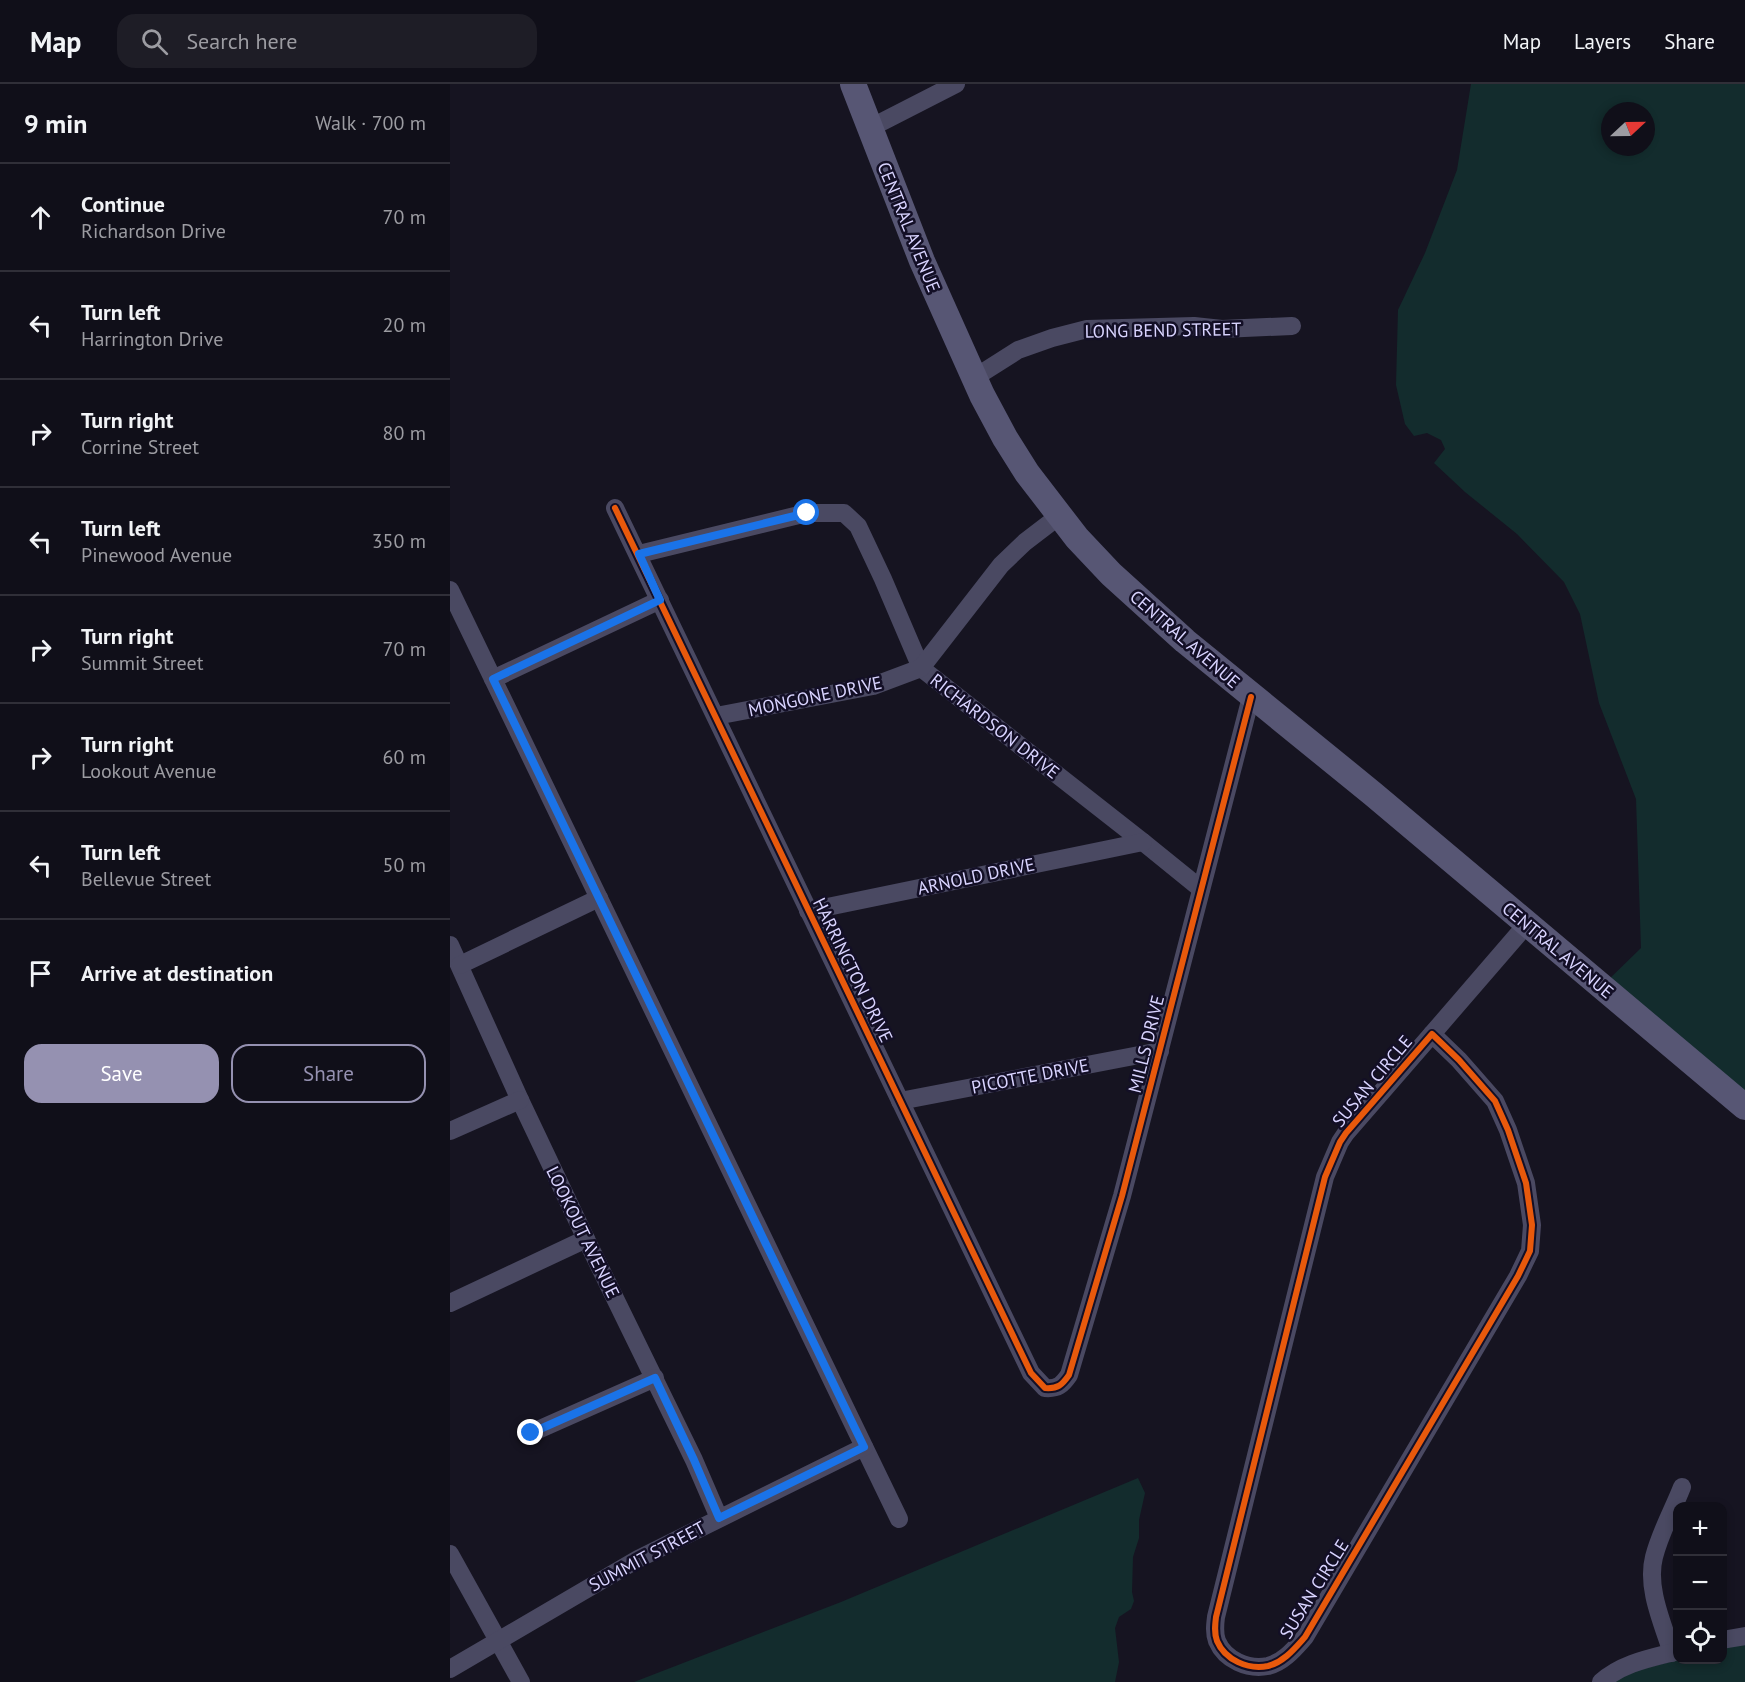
<!DOCTYPE html>
<meta charset="utf-8">
<style>
body{margin:0;font-family:"PT Sans",sans-serif;background:#1e1d26;color:#f1f3f6}
.controls{position:absolute;right:18px;bottom:18px;display:grid;overflow:hidden;border-radius:12px;box-shadow:0 3px 9px #0003}
.controls button{width:54px;height:54px;display:grid;place-items:center;padding:0;border:0;border-bottom:2px solid #302f38;background:#100f19;color:#f1f3f6;font:30px sans-serif}
.compass{position:absolute;left:1151px;top:18px;width:54px;height:54px;border-radius:50%;background:#100f19;box-shadow:0 3px 9px #0003;rotate:68deg}
.stop{position:absolute;width:18px;height:18px;margin:-14px;border:4px solid #1a73e8;border-radius:50%;background:#fff}
.stop.end{background:#1a73e8;border-color:#fff;box-shadow:0 2px 6px #0008}
.list{margin:0;padding:0;list-style:none}
h2{display:flex;justify-content:space-between;align-items:center;height:78px;margin:0;padding:0 24px;font-size:26px}
h2 small{font-size:20px;font-weight:400;color:#9c9ca2}
.list li{display:grid;grid-template-columns:39px 1fr auto;gap:18px;align-items:center;box-sizing:border-box;height:108px;padding:0 24px;border-top:2px solid #302f38}
.list b{display:block;font-size:22px;white-space:nowrap}
.list p{margin:0;font-size:20px;white-space:nowrap;color:#9c9ca2}
.list em{font-size:20px;font-style:normal;color:#9c9ca2}
.actions{display:flex;gap:12px;padding:18px 24px}
.actions a{flex:1;padding:14px 0;border:2px solid #9591b1;border-radius:18px;text-align:center;font-size:21px;color:#9591b1}
.actions .main{background:#9591b1;color:#fff}
.icon{flex:none;width:33px;height:33px;fill:none;stroke:currentColor;stroke-width:2;stroke-linecap:round;stroke-linejoin:round}
.map{position:relative;flex:none;width:1295px;height:1598px;overflow:hidden}
header{display:flex;align-items:center;gap:36px;box-sizing:border-box;height:84px;padding:0 30px;background:#100f19;border-bottom:2px solid #302f38}
header strong{font-size:28px}
nav{display:flex;gap:33px;margin-inline-start:auto;font-size:21px}
.search{width:420px;height:54px;background:#1e1d26;display:flex;align-items:center;gap:15px;box-sizing:border-box;padding:0 21px;border-radius:18px;color:#9c9ca2;font-size:22px}
main{display:flex}
aside{flex:1;background:#100f19}
.map>svg:first-child{display:block}
.green{fill:#132c2d;fill-rule:evenodd}
.lines{fill:none;stroke-linecap:round;stroke-linejoin:round}
.street{stroke:#4a4962;stroke-width:18}
.secondary{stroke:#575674;stroke-width:26}
.cycleway-casing{stroke:#130f26;stroke-width:10}
.cycleway{stroke:#e8590c;stroke-width:6}
.route{stroke:#1a73e8;stroke-width:8}
.labels{text-anchor:middle;dominant-baseline:central;stroke-width:5;stroke-linejoin:round;paint-order:stroke}
.street-label{font-size:18px;fill:#d9d4ff;stroke:#130f26}
</style>
<header>
<strong>Map</strong>
<div class="search"><svg class="icon" aria-label="search" viewBox="0 0 24 24"><circle cx="10" cy="10" r="6"/><path d="M15 15l6 6"/></svg>Search here</div>
<nav><a>Map</a><a>Layers</a><a>Share</a></nav>
</header>
<main>
<aside>
<h2>9 min<small>Walk · 700 m</small></h2>
<ul class="list">
<li><svg class="icon" aria-label="ahead" viewBox="0 0 24 24"><path d="M12 20V5M6 11l6-6 6 6"/></svg><div><b>Continue</b><p>Richardson Drive</p></div><em>70 m</em></li>
<li><svg class="icon" aria-label="left" viewBox="0 0 24 24"><path d="M17 20v-9H6M10 6l-5 5 5 5"/></svg><div><b>Turn left</b><p>Harrington Drive</p></div><em>20 m</em></li>
<li><svg class="icon" aria-label="right" viewBox="0 0 24 24"><path d="M7 20v-9h11M14 6l5 5-5 5"/></svg><div><b>Turn right</b><p>Corrine Street</p></div><em>80 m</em></li>
<li><svg class="icon" aria-label="left" viewBox="0 0 24 24"><path d="M17 20v-9H6M10 6l-5 5 5 5"/></svg><div><b>Turn left</b><p>Pinewood Avenue</p></div><em>350 m</em></li>
<li><svg class="icon" aria-label="right" viewBox="0 0 24 24"><path d="M7 20v-9h11M14 6l5 5-5 5"/></svg><div><b>Turn right</b><p>Summit Street</p></div><em>70 m</em></li>
<li><svg class="icon" aria-label="right" viewBox="0 0 24 24"><path d="M7 20v-9h11M14 6l5 5-5 5"/></svg><div><b>Turn right</b><p>Lookout Avenue</p></div><em>60 m</em></li>
<li><svg class="icon" aria-label="left" viewBox="0 0 24 24"><path d="M17 20v-9H6M10 6l-5 5 5 5"/></svg><div><b>Turn left</b><p>Bellevue Street</p></div><em>50 m</em></li>
<li><svg class="icon" aria-label="arrive" viewBox="0 0 24 24"><path d="M6 21V4h12l-3 4 3 4H6"/></svg><div><b>Arrive at destination</b></div></li>
</ul>
<div class="actions"><a class="main">Save</a><a>Share</a></div>
</aside>
<div class="map">
<svg width="1295" height="1598" viewBox="0 0 1295 1598">
<rect width="100%" height="100%" fill="#161421"/>
<g class="green">
<path d="M1021 0H1295V1022L1153 901 1191 864 1186 715 1149 619 1130 530 1114 498 1067 450 1015 408 984 379 995 365 991 356 977 349 964 352 955 340 946 301 948 226 975 169 1007 86ZM1160 27H1196V63H1160Z"/>
<path d="M688 1394 695 1409 689 1436V1454L683 1473 682 1508 684 1517 681 1525 669 1533 665 1544 669 1578 665 1598H184L391 1518Z"/>
<path d="M1295 1554V1598H1153L1156 1594 1228 1576H1272L1273 1558Z"/>
</g>
<g class="lines">
<g class="street">
<path d="M420 44 506 0"/>
<path d="M524 294 568 266 602 254 637 245 744 242 772 245 842 242"/>
<path d="M165 424 581 1289 595 1304C608 1305 612 1301 619 1291L672 1112 801 613"/>
<path d="M189 470 357 429H394L408 442 433 495 471 584 693 758 751 805"/>
<path d="M0 506 449 1435"/>
<path d="M43 595 210 516"/>
<path d="M266 632 423 602 471 584 551 481 575 458 609 432"/>
<path d="M358 827 693 758"/>
<path d="M0 861 70 1016 136 1155 244 1376 269 1434"/>
<path d="M10 881 149 814"/>
<path d="M982 950 1009 976 1045 1017 1058 1046 1076 1099 1082 1141 1080 1167 1068 1192 855 1553C845 1564 834 1578 818 1582 798 1586 775 1576 767 1557 764 1549 765 1541 766 1533L875 1093 890 1058 896 1049Z"/>
<path d="M982 950 1077 840"/>
<path d="M450 1017 710 967"/>
<path d="M0 1047 70 1016"/>
<path d="M0 1219 136 1155"/>
<path d="M81 1349 205 1294"/>
<path d="M0 1470 71 1598"/>
<path d="M1272 1556 1295 1552"/>
<path d="M1222 1569C1213 1540 1196 1504 1204 1473 1210 1449 1223 1426 1232 1403"/>
<path d="M0 1585 188 1475 414 1363"/>
<path d="M1151 1598C1172 1579 1201 1574 1228 1567"/>
</g>
<path class="secondary" d="M403 0 472 177 532 311 555 354 577 389 627 454 661 490 735 557 923 710 1295 1023"/>
<g class="cycleway-casing">
<g id="cycleway">
<path d="M165 424 581 1289 595 1304C608 1305 612 1301 619 1291L672 1112 801 613"/>
<path d="M982 950 1009 976 1045 1017 1058 1046 1076 1099 1082 1141 1080 1167 1068 1192 855 1553C845 1564 834 1578 818 1582 798 1586 775 1576 767 1557 764 1549 765 1541 766 1533L875 1093 890 1058 896 1049Z"/>
</g>
</g>
<use href="#cycleway" class="cycleway"/>
</g>
<g class="lines">
<path class="route" d="M81 1349 205 1294 244 1376 269 1434 414 1363 43 595 210 516 189 470 357 429"/>
</g>
<g class="labels">
<g class="street-label">
<text transform="translate(459 143) rotate(68)">CENTRAL AVENUE</text>
<text transform="translate(713 246) rotate(-1)">LONG BEND STREET</text>
<text transform="translate(735 555) rotate(41)">CENTRAL AVENUE</text>
<text transform="translate(365 612) rotate(-12)">MONGONE DRIVE</text>
<text transform="translate(545 642) rotate(38)">RICHARDSON DRIVE</text>
<text transform="translate(526 792) rotate(-12)">ARNOLD DRIVE</text>
<text transform="translate(1108 866) rotate(40)">CENTRAL AVENUE</text>
<text transform="translate(403 886) rotate(64)">HARRINGTON DRIVE</text>
<text transform="translate(696 960) rotate(-76)">MILLS DRIVE</text>
<text transform="translate(580 992) rotate(-11)">PICOTTE DRIVE</text>
<text transform="translate(922 997) rotate(-50)">SUSAN CIRCLE</text>
<text transform="translate(133 1148) rotate(64)">LOOKOUT AVENUE</text>
<text transform="translate(197 1472) rotate(-28)">SUMMIT STREET</text>
<text transform="translate(864 1505) rotate(-58)">SUSAN CIRCLE</text>
</g>
</g>
</svg>
<div class="controls">
<button>+</button>
<button>−</button>
<button><svg class="icon" aria-label="locate" viewBox="0 0 24 24"><circle cx="12" cy="12" r="6"/><path d="M12 2v4M12 18v4M2 12h4M18 12h4"/></svg></button>
</div>
<svg class="compass" viewBox="-18 -18 36 36"><path d="M0-13l5 13h-10z" fill="#e53935"/><path d="M0 13l5-13h-10z" fill="#9c9ca2"/></svg>
<div class="stop" style="left:357px;top:429px"></div>
<div class="stop end" style="left:81px;top:1349px"></div>
</div>
</main>
